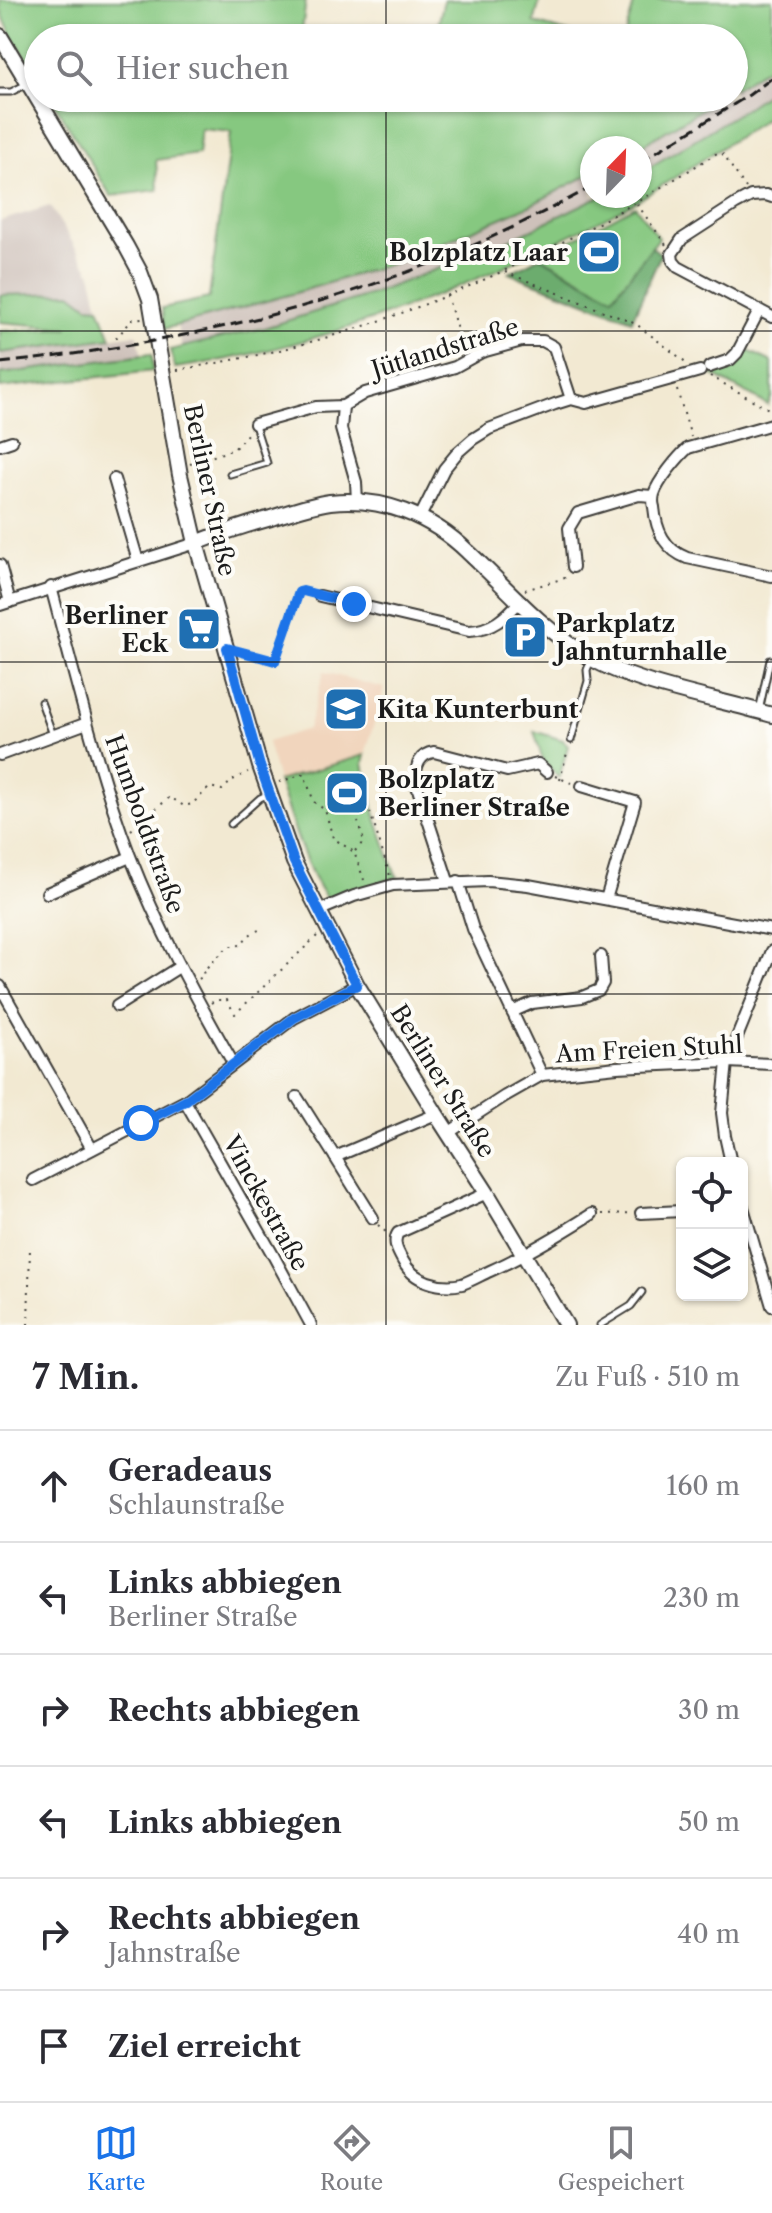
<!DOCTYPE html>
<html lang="de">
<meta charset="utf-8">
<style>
body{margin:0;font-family:"Libre Caslon Text",serif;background:#f7f7f7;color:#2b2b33}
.controls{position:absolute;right:24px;bottom:24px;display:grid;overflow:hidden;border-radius:12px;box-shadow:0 2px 6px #0004}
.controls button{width:72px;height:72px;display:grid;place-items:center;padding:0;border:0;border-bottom:2px solid #e1e1e2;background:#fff;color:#2b2b33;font:40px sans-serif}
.compass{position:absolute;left:580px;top:136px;width:72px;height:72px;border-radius:50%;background:#fff;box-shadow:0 2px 6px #0004;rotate:23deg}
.stop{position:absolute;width:24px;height:24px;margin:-18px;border:6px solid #1a73e8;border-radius:50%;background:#fff}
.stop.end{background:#1a73e8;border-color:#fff;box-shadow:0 2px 8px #0008}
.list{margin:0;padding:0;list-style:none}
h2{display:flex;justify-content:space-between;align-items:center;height:104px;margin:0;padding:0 32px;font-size:34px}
h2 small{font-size:26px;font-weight:400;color:#7c7c81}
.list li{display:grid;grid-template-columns:52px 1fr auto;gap:24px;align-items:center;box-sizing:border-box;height:112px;padding:0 32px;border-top:2px solid #e1e1e2}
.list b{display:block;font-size:30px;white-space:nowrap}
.list p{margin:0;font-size:26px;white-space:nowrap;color:#7c7c81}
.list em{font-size:26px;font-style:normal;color:#7c7c81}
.icon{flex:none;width:44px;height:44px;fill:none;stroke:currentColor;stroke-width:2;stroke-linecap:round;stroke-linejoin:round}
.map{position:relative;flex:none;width:772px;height:1325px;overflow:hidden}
.search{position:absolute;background:#fff;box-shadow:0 2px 6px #0004;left:24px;right:24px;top:24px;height:88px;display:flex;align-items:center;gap:20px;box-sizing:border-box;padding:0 28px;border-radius:44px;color:#7c7c81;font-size:30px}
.sheet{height:776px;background:#fff}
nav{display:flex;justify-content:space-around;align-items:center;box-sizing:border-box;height:112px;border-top:2px solid #e1e1e2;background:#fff;font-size:22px;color:#7c7c81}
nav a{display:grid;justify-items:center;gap:4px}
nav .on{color:#1a73e8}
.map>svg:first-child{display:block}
.built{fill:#f1d5bd}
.industrial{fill:#cec1ba}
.green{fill:#86c880;stroke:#51724e;stroke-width:2}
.forest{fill:#6cac6e;stroke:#446445;stroke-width:2}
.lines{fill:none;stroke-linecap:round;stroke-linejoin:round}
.service-casing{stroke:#3c3b37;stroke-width:9}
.minor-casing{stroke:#3c3b37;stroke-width:14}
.tertiary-casing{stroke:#3c3b37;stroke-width:18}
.path{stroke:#3c3b37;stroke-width:2;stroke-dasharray:2 6;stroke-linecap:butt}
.service{stroke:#fff;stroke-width:5}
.minor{stroke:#fff;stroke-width:10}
.tertiary{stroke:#fff;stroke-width:14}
.rail{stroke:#1c1c1c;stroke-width:3;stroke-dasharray:12 6;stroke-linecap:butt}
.route{stroke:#1a73e8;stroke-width:10}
.grid{fill:none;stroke:#1c1c1c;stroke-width:2;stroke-opacity:0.55}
.labels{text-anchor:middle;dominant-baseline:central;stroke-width:8;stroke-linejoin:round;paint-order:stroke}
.poi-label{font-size:24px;font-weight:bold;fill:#1c1c1c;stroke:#fdfcf7;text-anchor:start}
.street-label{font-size:24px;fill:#1c1c1c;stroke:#fdfcf7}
</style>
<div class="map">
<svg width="772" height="1325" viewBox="0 0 772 1325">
<rect width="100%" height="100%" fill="#fdfcf7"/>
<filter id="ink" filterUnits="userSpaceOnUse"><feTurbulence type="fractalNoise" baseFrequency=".0125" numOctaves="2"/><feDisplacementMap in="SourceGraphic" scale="16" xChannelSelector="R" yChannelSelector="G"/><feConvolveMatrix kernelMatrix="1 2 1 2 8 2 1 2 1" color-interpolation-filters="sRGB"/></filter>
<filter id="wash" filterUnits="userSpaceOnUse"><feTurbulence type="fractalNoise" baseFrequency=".006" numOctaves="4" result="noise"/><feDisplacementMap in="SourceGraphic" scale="32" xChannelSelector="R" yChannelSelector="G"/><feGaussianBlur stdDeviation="1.8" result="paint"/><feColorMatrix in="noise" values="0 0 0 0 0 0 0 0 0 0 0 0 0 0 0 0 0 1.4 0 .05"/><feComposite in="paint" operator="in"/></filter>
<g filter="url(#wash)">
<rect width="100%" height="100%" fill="#f2e9d2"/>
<path class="built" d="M324 672 384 688 365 755 278 781 267 742 308 729Z"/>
<g class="industrial">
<path d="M772 64V90L740 112 640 173V148H638L720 98H734V89Z"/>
<path d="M592 173V196H600L497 246 372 294 264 329 182 348 177 326 397 262 529 206Z"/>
<path d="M50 206 91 273 99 307H88L71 293 0 295V221Z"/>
<path d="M137 334 142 356 0 374V353Z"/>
</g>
<g class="green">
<path d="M0 0H306L301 38H38V76C25 55 0 24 0 0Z"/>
<path d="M444 0H540L534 23 589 38H435Z"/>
<path d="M635 0H772V64L734 89V38H624Z"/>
<path d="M772 90V114L758 124C717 150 677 177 635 202 612 215 588 226 564 238 442 299 311 349 175 368L170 350 264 328 372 294 497 246 600 196H640V173L740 112Z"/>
<path d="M51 98H294L293 111 418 103 420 98H720L638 148H592V173L529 206 397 262 292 294 164 329 162 308 209 298 231 132 201 129 198 154 156 160 158 190 111 196Z"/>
<path d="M635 206 659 238 613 297 540 257Z"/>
<path d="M71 293 88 306 99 307 111 338 0 353V331L69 328 0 322V295Z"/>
<path d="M744 349 772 362V396L768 405 711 374 731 364Z"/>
<path d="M152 354 153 371 0 388V374Z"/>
<path d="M534 731 563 740 568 746 559 778 543 761Z"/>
<path d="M365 755 363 764 376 818 395 873 398 877 328 899C311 885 286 805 278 781Z"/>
</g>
<path class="forest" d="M652 247 661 254 632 320 509 273 540 257 613 297Z"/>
</g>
<g filter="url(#ink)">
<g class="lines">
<g class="service-casing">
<g id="service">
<path d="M0 92H11L25 85"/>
<path d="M230 474 267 463 255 425"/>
<path d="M41 702 53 735"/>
<path d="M759 711 770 660H772"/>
<path d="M571 740 588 681 587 670 591 660"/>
<path d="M231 824 260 798 269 794"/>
<path d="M600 1325 631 1306 642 1292"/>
</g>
</g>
<g class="minor-casing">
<g id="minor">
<path d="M772 197 766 195 751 196 736 204 682 239 672 254 673 261 678 267 772 317"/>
<path d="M709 367 730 360 737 353 759 311"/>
<path d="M343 406 341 429 356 482 357 501"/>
<path d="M255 424 316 407 343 406 365 393 455 367 482 352 522 341H543L554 347 571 399"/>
<path d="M772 424 688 448C678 457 658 481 654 494 653 498 653 504 654 507 656 530 664 549 687 558L772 576"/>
<path d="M0 445 12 441"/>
<path d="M114 479 138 561"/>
<path d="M420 517 444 469 458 452 473 439 489 429 555 404 571 399 586 403 700 371"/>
<path d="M0 565 10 602"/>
<path d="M573 567 569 528 578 513 639 495 653 496"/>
<path d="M51 587C75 677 97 769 130 856 158 928 195 996 233 1063"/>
<path d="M320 596 469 631C492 630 505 618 520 601"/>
<path d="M0 605 196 543"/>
<path d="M0 755 87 723"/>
<path d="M582 786 635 802 606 899"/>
<path d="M448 881 415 780C416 766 419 754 434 752L507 771 538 764 547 772"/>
<path d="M458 881 473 929 542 1075"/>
<path d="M47 893 130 857"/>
<path d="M318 911 354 896 393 885 488 881 528 885 772 930"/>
<path d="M0 986 92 1149"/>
<path d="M117 1006 179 967"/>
<path d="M512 1012 532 1003 582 997 599 990 603 983 601 956"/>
<path d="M297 1097 335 1157"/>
<path d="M185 1101 273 1255 311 1325"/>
<path d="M448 1133 505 1096 542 1075 617 1067 727 1062 772 1064"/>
<path d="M731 1163 725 1136 722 1113 727 1062 772 951"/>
<path d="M33 1180 185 1101 294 1018 357 985"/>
<path d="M487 1193 398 1233C392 1242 398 1252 403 1261 413 1281 440 1289 462 1284 471 1281 481 1275 490 1271 526 1255 559 1235 592 1214"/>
<path d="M742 1204 772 1306"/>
<path d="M641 1213 682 1211"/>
<path d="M373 1218 335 1157 436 1114"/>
</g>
</g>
<g class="tertiary-casing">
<g id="tertiary">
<path d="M0 36 126 246 140 272 150 299 180 475 196 543 260 766 294 862 357 985 436 1114 487 1193 566 1325"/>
<path d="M196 543C221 533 246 525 271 518 290 512 310 505 330 502 382 496 431 516 468 552 505 586 539 626 582 653 634 686 712 697 772 715"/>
</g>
</g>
<g class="path">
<path d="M637 204 666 245"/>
<path d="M505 272 636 324 687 363"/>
<path d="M447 295 463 350"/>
<path d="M116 338 133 319 142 318"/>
<path d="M177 370C223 362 269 354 314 341 457 302 592 232 717 153H722L724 156 746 188"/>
<path d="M710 376 772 411"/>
<path d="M677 390 691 437"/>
<path d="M190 464 234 449 249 432"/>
<path d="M525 590 568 577"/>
<path d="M240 652 275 661 296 597 299 592 303 591 311 593"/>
<path d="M555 776 571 783"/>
<path d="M560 780 568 749"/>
<path d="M279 782 304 774 314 802 325 810 333 838 354 852 364 880"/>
<path d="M370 812 390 876"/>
<path d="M131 830 170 797 184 806 192 804 210 787 222 790 233 780 248 772"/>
<path d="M355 851 364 841 358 822"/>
<path d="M199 979 204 975 203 971 229 946H238L252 933 259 930"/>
<path d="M211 1003 216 1000H227L235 1014 317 936"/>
<path d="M602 1214 632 1213"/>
<path d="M378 1225 388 1234"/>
<path d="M28 1325 30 1247"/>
</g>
<use href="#service" class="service"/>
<use href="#minor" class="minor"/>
<use href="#tertiary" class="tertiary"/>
<g class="rail">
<path d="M640 162 749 95 772 78"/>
<path d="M0 363C161 346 323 311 472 246 513 228 552 208 592 187"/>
</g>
</g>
</g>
<g class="lines" filter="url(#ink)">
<path class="route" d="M141 1123 185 1101 294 1018 357 985 294 862 260 766 227 648 275 661 299 592 303 591 354 604"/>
</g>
<path class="grid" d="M386 0V38M386 98V1325M0 331H772M0 662H772M0 994H772"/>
<defs>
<g id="stadium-square" transform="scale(2.3)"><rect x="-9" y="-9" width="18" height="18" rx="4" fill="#1f6fb2" stroke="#fdfcf7"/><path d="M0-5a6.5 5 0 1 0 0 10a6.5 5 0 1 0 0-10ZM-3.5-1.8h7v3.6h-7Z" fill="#fff"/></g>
<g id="supermarket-square" transform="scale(2.3)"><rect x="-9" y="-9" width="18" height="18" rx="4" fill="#1f6fb2" stroke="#fdfcf7"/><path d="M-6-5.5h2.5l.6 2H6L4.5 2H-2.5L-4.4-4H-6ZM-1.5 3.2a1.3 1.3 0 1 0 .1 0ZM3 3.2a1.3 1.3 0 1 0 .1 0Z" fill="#fff"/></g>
<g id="parking-square" transform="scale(2.3)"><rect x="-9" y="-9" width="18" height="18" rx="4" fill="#1f6fb2" stroke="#fdfcf7"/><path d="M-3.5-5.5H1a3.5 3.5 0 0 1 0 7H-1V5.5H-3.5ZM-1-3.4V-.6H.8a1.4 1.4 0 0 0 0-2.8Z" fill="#fff"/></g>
<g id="school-square" transform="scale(2.3)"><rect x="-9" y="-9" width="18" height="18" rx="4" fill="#1f6fb2" stroke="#fdfcf7"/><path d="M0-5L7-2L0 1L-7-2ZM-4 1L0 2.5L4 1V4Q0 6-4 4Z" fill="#fff"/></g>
</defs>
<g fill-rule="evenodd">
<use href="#stadium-square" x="599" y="252"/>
<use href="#supermarket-square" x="199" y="629"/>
<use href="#parking-square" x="525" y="637"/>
<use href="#school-square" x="346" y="709"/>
<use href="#stadium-square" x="347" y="793"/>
</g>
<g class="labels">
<g class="poi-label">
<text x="568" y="252" text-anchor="end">Bolzplatz Laar</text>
<text x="168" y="615" text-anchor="end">Berliner<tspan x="168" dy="28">Eck</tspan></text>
<text x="556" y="623">Parkplatz<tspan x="556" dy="28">Jahnturnhalle</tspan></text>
<text x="377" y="709">Kita Kunterbunt</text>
<text x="378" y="779">Bolzplatz<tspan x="378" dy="28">Berliner Straße</tspan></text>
</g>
<g class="street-label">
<text transform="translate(445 348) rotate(-17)">Jütlandstraße</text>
<text transform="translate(210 490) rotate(78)">Berliner Straße</text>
<text transform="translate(145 824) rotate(70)">Humboldtstraße</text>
<text transform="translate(649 1049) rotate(-3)">Am Freien Stuhl</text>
<text transform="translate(443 1081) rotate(58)">Berliner Straße</text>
<text transform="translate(266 1203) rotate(61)">Vinckestraße</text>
</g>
</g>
</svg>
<div class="controls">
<button><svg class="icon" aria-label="locate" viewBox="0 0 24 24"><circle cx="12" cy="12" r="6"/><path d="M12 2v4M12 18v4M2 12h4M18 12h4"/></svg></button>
<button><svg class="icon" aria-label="layers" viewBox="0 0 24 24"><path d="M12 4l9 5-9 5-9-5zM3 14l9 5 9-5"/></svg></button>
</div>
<svg class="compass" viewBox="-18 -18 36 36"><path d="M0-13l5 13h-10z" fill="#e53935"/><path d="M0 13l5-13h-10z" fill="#7c7c81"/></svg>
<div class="stop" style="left:141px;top:1123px"></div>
<div class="stop end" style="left:354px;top:604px"></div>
<div class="search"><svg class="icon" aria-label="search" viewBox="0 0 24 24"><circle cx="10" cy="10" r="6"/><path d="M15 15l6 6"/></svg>Hier suchen</div>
</div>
<section class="sheet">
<h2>7 Min.<small>Zu Fuß · 510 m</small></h2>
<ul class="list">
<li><svg class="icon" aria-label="ahead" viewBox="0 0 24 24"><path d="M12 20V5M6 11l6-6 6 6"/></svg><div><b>Geradeaus</b><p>Schlaunstraße</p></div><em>160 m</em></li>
<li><svg class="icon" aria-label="left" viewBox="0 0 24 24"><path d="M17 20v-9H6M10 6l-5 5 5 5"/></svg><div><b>Links abbiegen</b><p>Berliner Straße</p></div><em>230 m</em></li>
<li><svg class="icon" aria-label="right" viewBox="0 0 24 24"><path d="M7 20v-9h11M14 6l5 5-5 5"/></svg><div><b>Rechts abbiegen</b></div><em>30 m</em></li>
<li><svg class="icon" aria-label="left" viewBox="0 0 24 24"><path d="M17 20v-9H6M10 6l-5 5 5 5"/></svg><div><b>Links abbiegen</b></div><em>50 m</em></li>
<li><svg class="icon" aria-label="right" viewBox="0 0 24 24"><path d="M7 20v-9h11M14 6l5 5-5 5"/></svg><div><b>Rechts abbiegen</b><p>Jahnstraße</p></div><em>40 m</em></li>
<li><svg class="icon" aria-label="arrive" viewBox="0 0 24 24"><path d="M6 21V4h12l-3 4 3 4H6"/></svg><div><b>Ziel erreicht</b></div></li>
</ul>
</section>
<nav>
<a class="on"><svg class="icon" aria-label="map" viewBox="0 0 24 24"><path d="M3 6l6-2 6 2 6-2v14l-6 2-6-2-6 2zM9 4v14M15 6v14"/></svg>Karte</a>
<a><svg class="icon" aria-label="directions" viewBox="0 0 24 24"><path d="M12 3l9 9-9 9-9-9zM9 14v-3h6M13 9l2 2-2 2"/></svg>Route</a>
<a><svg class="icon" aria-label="saved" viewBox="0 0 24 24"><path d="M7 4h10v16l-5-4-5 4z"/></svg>Gespeichert</a>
</nav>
